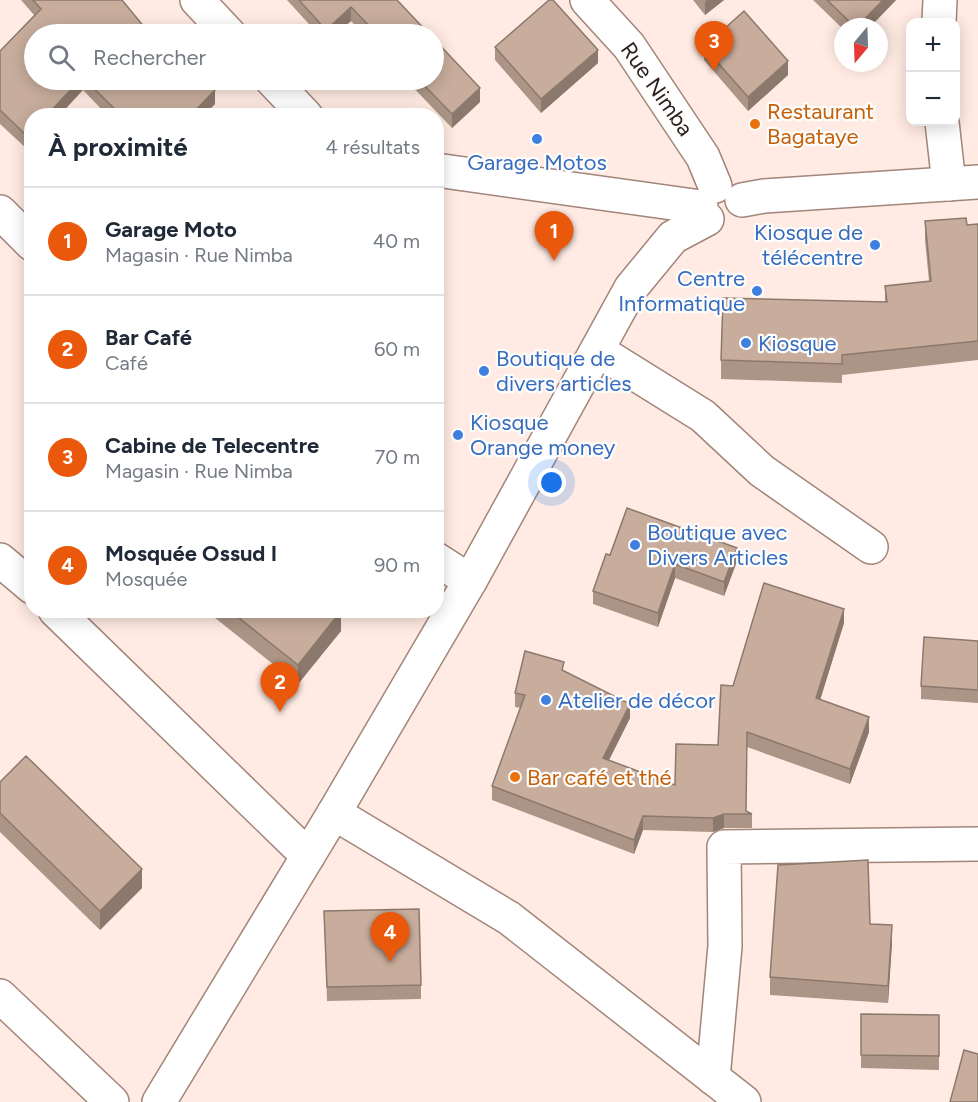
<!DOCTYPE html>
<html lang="fr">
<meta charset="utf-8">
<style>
body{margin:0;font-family:Figtree,sans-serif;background:#f2f2f3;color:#1f2937}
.controls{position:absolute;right:18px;top:18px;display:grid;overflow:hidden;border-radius:12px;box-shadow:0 3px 15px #0003}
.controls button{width:54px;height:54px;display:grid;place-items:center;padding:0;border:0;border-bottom:2px solid #e0e1e3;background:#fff;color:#1f2937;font:30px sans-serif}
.compass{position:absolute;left:834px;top:18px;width:54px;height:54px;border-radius:50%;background:#fff;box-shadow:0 3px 15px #0003;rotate:199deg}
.you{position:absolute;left:552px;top:483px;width:21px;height:21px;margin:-15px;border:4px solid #fff;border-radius:50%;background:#1a73e8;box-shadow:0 0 0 9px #1a73e833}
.badge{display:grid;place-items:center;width:39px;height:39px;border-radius:50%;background:#ea580c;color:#fff;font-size:20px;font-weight:700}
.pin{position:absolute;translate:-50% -50px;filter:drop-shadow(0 2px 3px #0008)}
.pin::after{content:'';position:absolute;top:32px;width:21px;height:18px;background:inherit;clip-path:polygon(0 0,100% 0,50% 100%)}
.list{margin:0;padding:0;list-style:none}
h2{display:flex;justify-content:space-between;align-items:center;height:78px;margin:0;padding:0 24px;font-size:26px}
h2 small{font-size:20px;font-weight:400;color:#747a83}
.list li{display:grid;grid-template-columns:39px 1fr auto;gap:18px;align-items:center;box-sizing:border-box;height:108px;padding:0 24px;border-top:2px solid #e0e1e3}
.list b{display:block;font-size:22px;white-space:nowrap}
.list p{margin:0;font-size:20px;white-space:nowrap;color:#747a83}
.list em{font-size:20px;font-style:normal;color:#747a83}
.icon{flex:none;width:33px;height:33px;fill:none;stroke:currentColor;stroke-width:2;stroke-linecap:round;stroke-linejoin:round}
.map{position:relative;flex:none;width:978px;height:1102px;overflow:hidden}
.search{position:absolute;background:#fff;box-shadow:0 3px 15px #0003;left:24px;top:24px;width:420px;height:66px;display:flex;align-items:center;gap:15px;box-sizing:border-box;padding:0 21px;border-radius:33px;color:#747a83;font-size:22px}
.panel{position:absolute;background:#fff;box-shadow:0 3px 15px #0003;left:24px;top:108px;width:420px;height:510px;border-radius:24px}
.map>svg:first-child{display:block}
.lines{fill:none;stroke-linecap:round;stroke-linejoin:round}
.minor-casing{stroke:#a2857a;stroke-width:36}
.minor{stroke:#fff;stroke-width:33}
.wall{fill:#ac9586}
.shaded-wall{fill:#8c796d}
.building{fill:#c8ad9c;stroke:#8c796d;stroke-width:1.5}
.food-dot{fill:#e8710a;stroke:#fdfdfd;stroke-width:2}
.shop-dot{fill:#3f7fe0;stroke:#fdfdfd;stroke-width:2}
.labels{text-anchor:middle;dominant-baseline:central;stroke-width:4.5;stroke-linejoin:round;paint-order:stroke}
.street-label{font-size:22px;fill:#2a1f1a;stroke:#fdfdfd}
.food-label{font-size:22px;fill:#c56008;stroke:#fdfdfd;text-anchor:start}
.shop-label{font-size:22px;fill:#366cbe;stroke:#fdfdfd;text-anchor:start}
</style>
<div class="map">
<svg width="978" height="1102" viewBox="0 0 978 1102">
<rect width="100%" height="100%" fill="#ffebe3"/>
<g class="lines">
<g class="minor-casing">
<g id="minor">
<path d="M197 0 229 34"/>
<path d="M587 0 629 46 703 157 715 186"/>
<path d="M939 22 940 0"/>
<path d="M272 80 306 116"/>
<path d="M942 122 949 184"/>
<path d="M436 170 701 207"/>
<path d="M742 200 764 196 978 182"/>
<path d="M0 212 32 244"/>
<path d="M597 350 703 416 762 471 871 547"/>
<path d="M436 559 470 581"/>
<path d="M0 560 32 587"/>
<path d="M55 610 308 856"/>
<path d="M334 813 509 918 744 1102"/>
<path d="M0 996 112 1102"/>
<path d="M713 1078 725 946 724 847 978 844"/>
<path d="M159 1102 334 813 470 581 631 288 673 237 707 219"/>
</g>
</g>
<use href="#minor" class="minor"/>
</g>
<g class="wall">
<path d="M21 0H122L34 80H204L215 104 203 116H108L83 90 32 116V145L27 149 0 124V51L34 15Z"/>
<path d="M287 0H397L429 34H364L351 21 336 34H318Z"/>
<path d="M693 0H724L705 15Z"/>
<path d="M813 0H896L870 27H843V29Z"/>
<path d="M495 47 598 63 541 113 495 60Z"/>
<path d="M704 47 788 75 748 111 704 60Z"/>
<path d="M406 80H434L480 102 452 128Z"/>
<path d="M925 221 967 225 978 224V360L842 375V383L721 379V360L885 302V286L929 281 925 240Z"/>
<path d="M610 555 737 561 724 596 675 578 658 627 593 604V591Z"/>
<path d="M205 610H340L341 631 298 684Z"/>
<path d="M844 623 820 700 869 732 850 784 747 747 746 811 752 814V828H724L713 832 643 830 634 854 492 800V786L521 708 515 707V693L564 671 630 718 609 760 675 785 718 745 733 686Z"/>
<path d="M978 641V703L921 699V686Z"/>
<path d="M0 782 142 888 100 930 0 832Z"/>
<path d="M324 911 421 985V999L327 1001Z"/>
<path d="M870 924 892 943 888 1003 770 995V977Z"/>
<path d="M861 1014 939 1015V1070L861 1068Z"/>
</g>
<g class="shaded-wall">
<path d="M707 0H724L705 15V2Z"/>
<path d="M883 0H896L870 27H857Z"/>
<path d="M351 7V21L336 34H326V30Z"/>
<path d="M598 50V63L541 113V99Z"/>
<path d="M788 61V75L748 111V97Z"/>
<path d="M80 80H83V90L59 116H46Z"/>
<path d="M480 88V102L452 128V114Z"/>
<path d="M215 90V104L203 116H190Z"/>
<path d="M32 131V145L27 149V136Z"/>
<path d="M737 548V561L724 596V582Z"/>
<path d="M675 564V578L658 627V613Z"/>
<path d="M844 609V623L816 713V698Z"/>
<path d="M341 611V631L298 684V665Z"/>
<path d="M630 704V718L603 772V758Z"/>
<path d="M869 717V732L850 784V769Z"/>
<path d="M724 814V828L713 832V818Z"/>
<path d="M643 816V830L634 854V840Z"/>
<path d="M142 869V888L100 930V911Z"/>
<path d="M892 925V943L888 1003V986Z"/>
</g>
<g class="building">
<path d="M33 0H122L150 34H34V80H80L46 116H32V131L27 136 0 110V51L41 9Z"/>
<path d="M299 0H397L429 34H377L351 7 326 30Z"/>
<path d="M549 0H553L598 50 541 99 495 47Z"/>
<path d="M827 0H883L857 27H855Z"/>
<path d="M744 11 788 61 748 97 704 47Z"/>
<path d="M434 39 480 88 452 114 419 80H434Z"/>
<path d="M85 80H204L215 90 190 116H122Z"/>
<path d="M966 218 967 225 978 224V341L842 355V364L721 360 723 298 887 302 885 286 931 281 925 221Z"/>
<path d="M627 508 737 548 724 582 675 564 658 613 593 591 606 554 610 555Z"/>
<path d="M764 583 844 609 816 698 869 717 850 769 747 732 746 811 752 814H724L713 818 643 816 634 840 492 786 525 695 515 693 525 651 564 662 562 670 630 704 603 758 675 785 676 744 718 745 721 685 733 686Z"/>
<path d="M229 610H340L341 611 298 665Z"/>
<path d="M924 637 978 641V690L921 686Z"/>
<path d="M26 756 142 869 100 911 0 813V782Z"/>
<path d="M868 860 870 924 892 925 888 986 770 977 778 865Z"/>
<path d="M419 909 421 985 327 987 324 911Z"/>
<path d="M861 1014 939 1015V1056L861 1055Z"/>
<path d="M964 1050 978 1054V1102H950Z"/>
</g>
<g class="food-dot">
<circle cx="755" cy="124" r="6"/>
<circle cx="515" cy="777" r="6"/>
</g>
<g class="shop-dot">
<circle cx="537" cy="139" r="6"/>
<circle cx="875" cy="245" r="6"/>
<circle cx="757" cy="291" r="6"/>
<circle cx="746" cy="343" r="6"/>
<circle cx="484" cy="371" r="6"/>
<circle cx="458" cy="435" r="6"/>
<circle cx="635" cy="545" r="6"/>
<circle cx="546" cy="700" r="6"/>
</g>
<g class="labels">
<g class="street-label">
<text transform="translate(657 89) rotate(55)">Rue Nimba</text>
</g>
<g class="food-label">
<text x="767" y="111">Restaurant<tspan x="767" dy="25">Bagataye</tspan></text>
<text x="527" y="777">Bar café et thé</text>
</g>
<g class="shop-label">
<text x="537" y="162" text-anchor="middle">Garage Motos</text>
<text x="863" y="232" text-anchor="end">Kiosque de<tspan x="863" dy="25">télécentre</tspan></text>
<text x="745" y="278" text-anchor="end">Centre<tspan x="745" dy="25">Informatique</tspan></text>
<text x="758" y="343">Kiosque</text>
<text x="496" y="358">Boutique de<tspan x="496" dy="25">divers articles</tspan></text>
<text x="470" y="422">Kiosque<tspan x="470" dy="25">Orange money</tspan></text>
<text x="647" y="532">Boutique avec<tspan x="647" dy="25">Divers Articles</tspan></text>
<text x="558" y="700">Atelier de décor</text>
</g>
</g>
</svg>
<div class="controls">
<button>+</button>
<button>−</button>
</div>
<svg class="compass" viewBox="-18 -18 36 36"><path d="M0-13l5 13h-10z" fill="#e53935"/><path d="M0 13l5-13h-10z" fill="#747a83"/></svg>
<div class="you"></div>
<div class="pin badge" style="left:554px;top:261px">1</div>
<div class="pin badge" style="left:280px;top:712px">2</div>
<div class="pin badge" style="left:714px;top:71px">3</div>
<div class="pin badge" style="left:390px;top:962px">4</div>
<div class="search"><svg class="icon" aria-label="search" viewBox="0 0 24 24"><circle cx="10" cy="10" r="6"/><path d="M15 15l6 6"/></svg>Rechercher</div>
<section class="panel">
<h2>À proximité<small>4 résultats</small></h2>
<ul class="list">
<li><span class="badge">1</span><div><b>Garage Moto</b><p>Magasin · Rue Nimba</p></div><em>40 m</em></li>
<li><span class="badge">2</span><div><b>Bar Café</b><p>Café</p></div><em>60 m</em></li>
<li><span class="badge">3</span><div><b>Cabine de Telecentre</b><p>Magasin · Rue Nimba</p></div><em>70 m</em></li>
<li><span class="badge">4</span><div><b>Mosquée Ossud I</b><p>Mosquée</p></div><em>90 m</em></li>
</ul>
</section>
</div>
